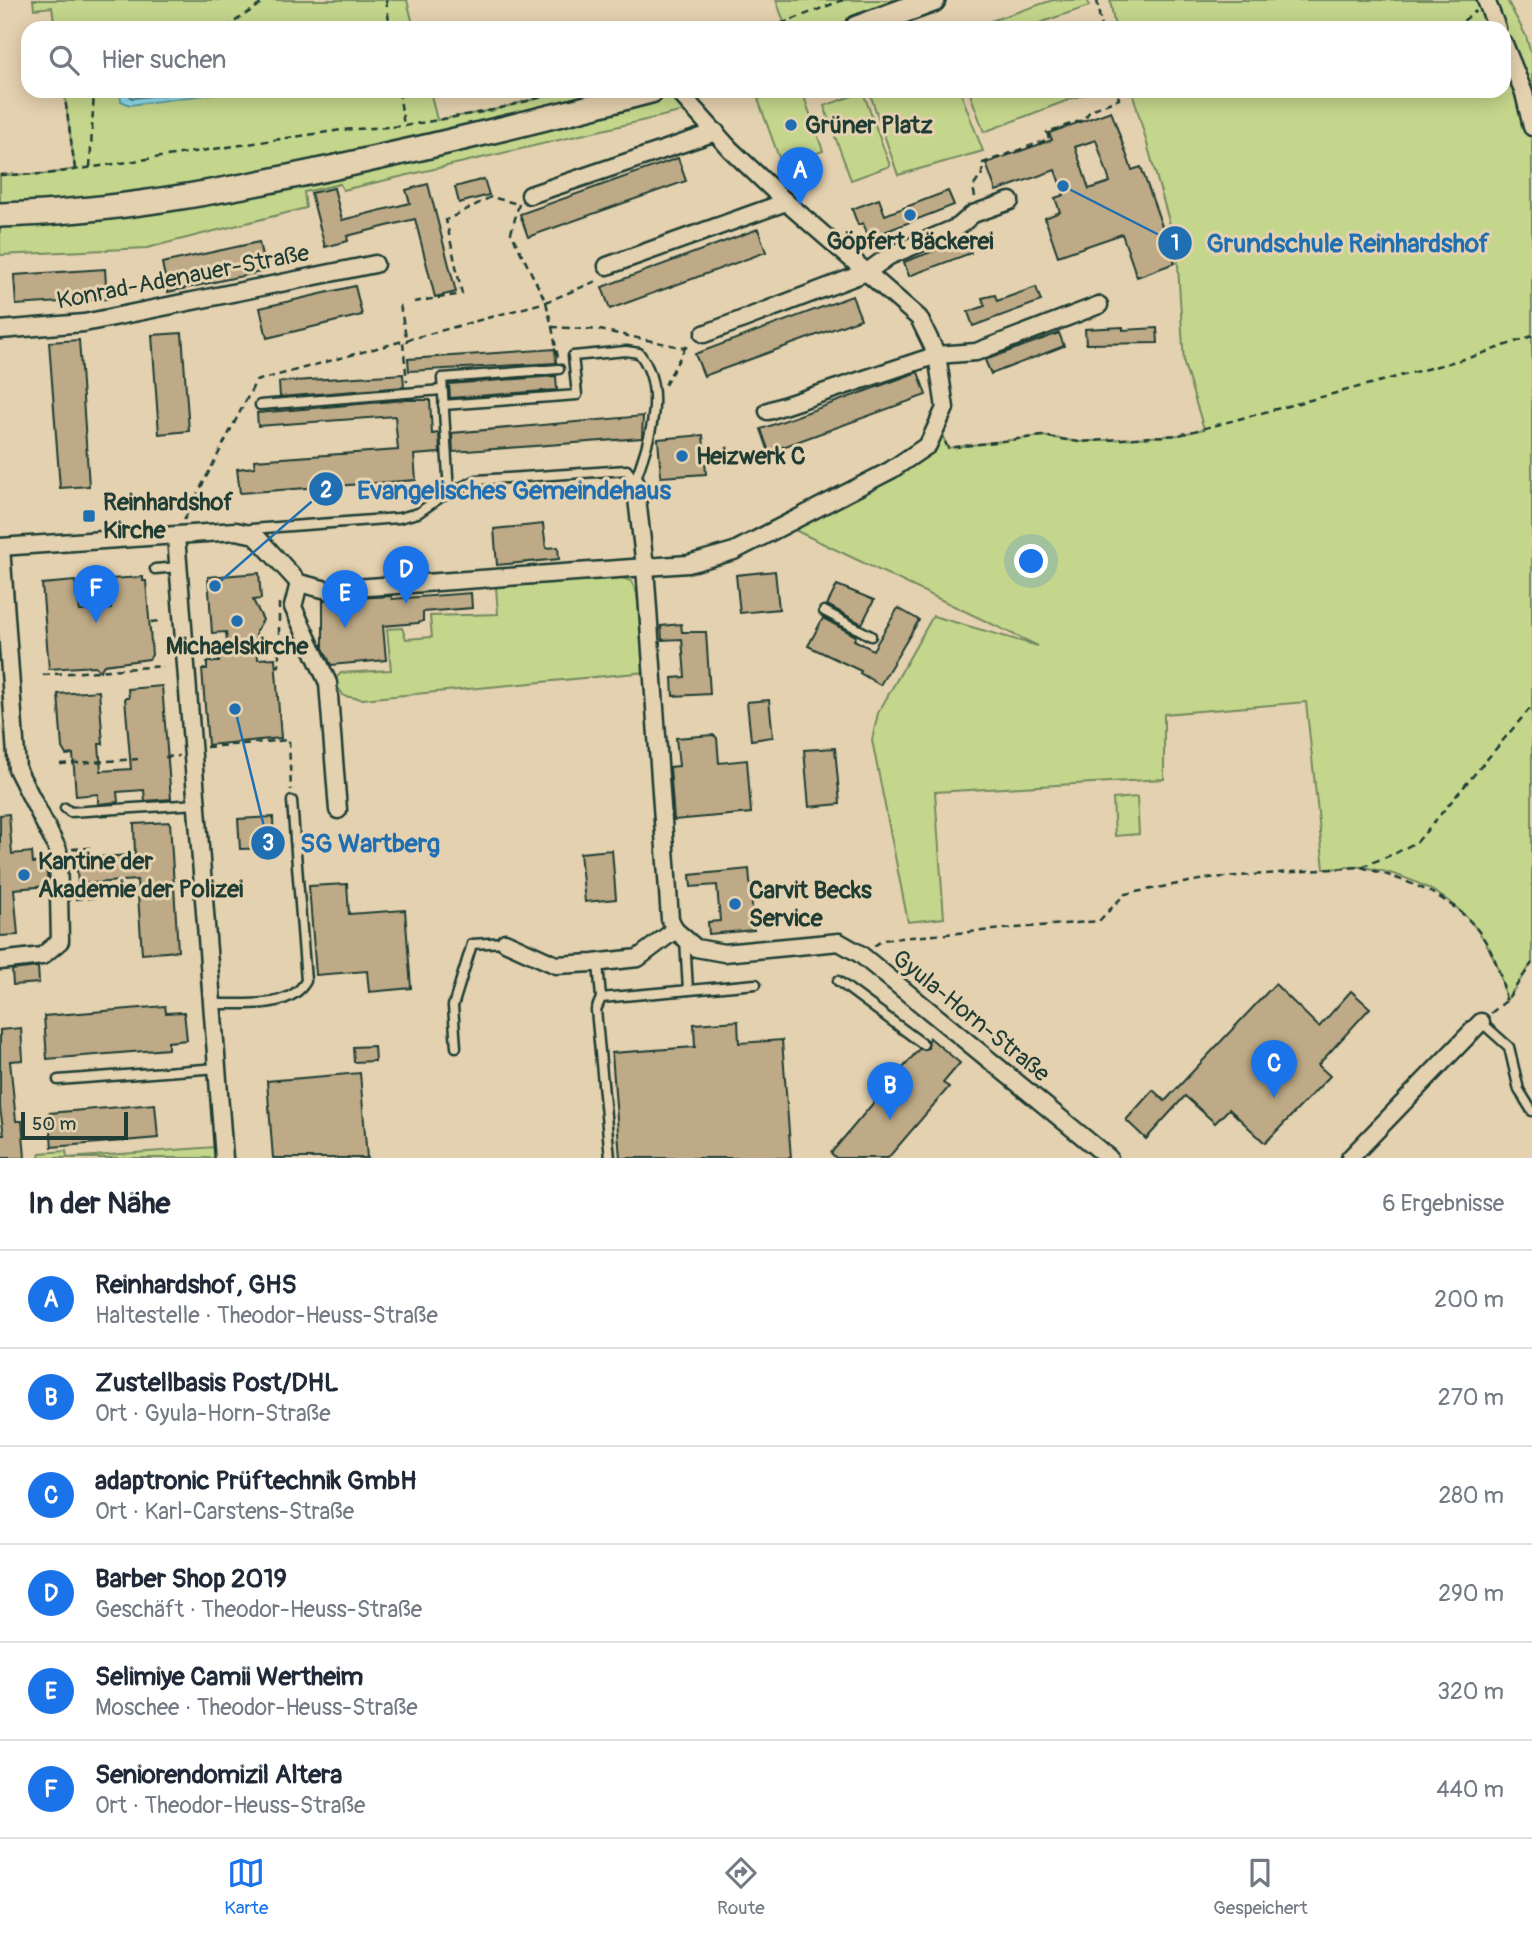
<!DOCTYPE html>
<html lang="de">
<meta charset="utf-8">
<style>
body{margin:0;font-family:Pangolin,sans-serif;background:#f2f2f3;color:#1f2937}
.scale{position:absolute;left:21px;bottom:18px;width:107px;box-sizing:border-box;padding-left:7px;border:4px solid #1f3d34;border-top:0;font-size:19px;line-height:24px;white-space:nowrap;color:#1f3d34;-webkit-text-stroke:5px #e4d1af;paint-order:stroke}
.you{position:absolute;left:1032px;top:562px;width:24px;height:24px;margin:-18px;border:5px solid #fff;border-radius:50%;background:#1a73e8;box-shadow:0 0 0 10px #1a73e833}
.badge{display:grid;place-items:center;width:46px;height:46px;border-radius:50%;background:#1a73e8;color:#fff;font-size:23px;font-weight:700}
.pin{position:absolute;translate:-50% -58px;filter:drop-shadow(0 2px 4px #0008)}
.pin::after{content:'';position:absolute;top:37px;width:24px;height:21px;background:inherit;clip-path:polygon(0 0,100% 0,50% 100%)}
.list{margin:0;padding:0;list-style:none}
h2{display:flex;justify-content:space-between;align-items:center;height:91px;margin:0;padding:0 28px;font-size:30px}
h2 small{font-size:23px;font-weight:400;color:#747a83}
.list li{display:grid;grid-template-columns:46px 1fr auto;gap:21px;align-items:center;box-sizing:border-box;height:98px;padding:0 28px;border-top:2px solid #e0e1e3}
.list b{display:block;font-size:26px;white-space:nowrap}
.list p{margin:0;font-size:23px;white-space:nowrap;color:#747a83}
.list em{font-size:23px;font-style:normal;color:#747a83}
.icon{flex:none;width:38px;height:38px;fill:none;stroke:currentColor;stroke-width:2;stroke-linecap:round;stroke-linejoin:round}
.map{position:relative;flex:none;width:1532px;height:1158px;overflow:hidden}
.search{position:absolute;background:#fff;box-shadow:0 4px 18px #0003;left:21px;right:21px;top:21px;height:77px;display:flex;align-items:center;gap:18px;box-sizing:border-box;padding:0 24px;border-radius:21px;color:#747a83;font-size:26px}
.sheet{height:679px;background:#fff}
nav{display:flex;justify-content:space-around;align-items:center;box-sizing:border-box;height:98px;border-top:2px solid #e0e1e3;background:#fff;font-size:19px;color:#747a83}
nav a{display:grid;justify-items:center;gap:4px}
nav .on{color:#1a73e8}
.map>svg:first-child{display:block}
.green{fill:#c4d68b;stroke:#728a60;stroke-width:2}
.water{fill:#8ddceb;stroke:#619ca2;stroke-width:2}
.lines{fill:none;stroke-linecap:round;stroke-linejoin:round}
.shore{stroke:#4b7d7d;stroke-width:2}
.building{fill:#beaa86;stroke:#1f3d34;stroke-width:2;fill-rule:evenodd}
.service-casing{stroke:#1f3d34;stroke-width:13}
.minor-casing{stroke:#1f3d34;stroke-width:21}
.secondary-casing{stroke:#1f3d34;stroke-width:28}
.path{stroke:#1f3d34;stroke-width:2.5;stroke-dasharray:7 5;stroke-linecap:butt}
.service{stroke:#e4d1af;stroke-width:8}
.minor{stroke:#e4d1af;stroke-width:16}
.secondary{stroke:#e4d1af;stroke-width:23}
.poi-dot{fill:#1f6fb2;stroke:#e4d1af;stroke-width:2.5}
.labels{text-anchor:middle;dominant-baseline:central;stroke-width:6;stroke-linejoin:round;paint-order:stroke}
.poi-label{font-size:24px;font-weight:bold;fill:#1f3d34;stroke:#e4d1af;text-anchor:start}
.street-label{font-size:24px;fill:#1f3d34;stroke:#e4d1af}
.leader{fill:none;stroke:#1f6fb2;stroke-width:2.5}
.callout-dot{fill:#1f6fb2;stroke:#e4d1af;stroke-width:2.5}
.mark-label{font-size:21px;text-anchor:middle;font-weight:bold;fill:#fff}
.callout-label{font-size:26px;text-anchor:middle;font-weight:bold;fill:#1f6fb2;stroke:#e4d1af;stroke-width:6;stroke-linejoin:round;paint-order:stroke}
</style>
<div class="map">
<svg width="1532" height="1158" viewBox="0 0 1532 1158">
<rect width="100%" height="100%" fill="#e4d1af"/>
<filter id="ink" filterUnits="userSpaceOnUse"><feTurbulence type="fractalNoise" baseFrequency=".0143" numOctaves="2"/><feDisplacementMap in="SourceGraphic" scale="14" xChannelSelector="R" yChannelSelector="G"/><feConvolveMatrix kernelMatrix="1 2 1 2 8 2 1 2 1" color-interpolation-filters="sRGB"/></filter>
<g filter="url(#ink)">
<g class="green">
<path d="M33 0H407L414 28H55L52 7 34 9Z"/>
<path d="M776 0H933L857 28H770L784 22Z"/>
<path d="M1053 0H1087L1089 6 1025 28H970Z"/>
<path d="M1110 0H1507L1526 36 1532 58V963L1506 1001C1494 923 1439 879 1362 867 1350 866 1336 869 1324 869L1306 702 1164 714V779L935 792 944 918 908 922 872 740 878 713 933 616 1038 646 784 525 891 470 938 426 948 448 1042 436 1079 442 1179 435 1204 429 1184 364 1177 249 1132 91H1504V28H1115Z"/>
<path d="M64 91H430L437 120 493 110 565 91H678L693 109 343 190 340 184 304 192 306 208 147 248 0 255V175L47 174 75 169Z"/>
<path d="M780 91H802L823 151 782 166 758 99Z"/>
<path d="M869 91H960L983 151 898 175Z"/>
<path d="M969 91H1092L984 132Z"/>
<path d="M863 92 890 166 851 180 824 106Z"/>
<path d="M619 577 631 581 637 593 646 672 362 699 344 696 333 681 341 673 391 670 387 629 402 628 406 639 432 637 430 616 498 614 496 587Z"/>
<path d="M1137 797 1139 834 1115 836 1113 799Z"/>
<path d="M215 1147V1158H39L40 1153 66 1151 67 1158Z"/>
</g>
<path class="water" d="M120 91H234L130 105 121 101Z"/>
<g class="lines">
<path class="shore" d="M126 91 132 98 195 91"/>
</g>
<g class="building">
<path d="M1111 111 1132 170 1141 167 1175 263 1137 277 1122 234 1058 256 1045 218 1060 212 1055 198 1064 195 1055 170 996 191 986 163 1052 140 1049 133ZM1096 140 1110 182 1089 189 1075 147Z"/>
<path d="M678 158 686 181 528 237 520 214Z"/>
<path d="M484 179 489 195 459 203 455 187Z"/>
<path d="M428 184 456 292 435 297 415 219 347 236 348 241 325 247 311 193 334 188 342 220 410 203 406 190Z"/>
<path d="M948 191 954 205 874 236 872 231 867 233 863 223 858 225 852 209 879 199 885 215Z"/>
<path d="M758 229 766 252 610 309 602 287Z"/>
<path d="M966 239 971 253 909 276 904 262Z"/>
<path d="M259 242 265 271 168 292 162 263Z"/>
<path d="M105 269 107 299 16 305 14 275Z"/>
<path d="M355 286 362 315 267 338 260 308Z"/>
<path d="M1036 287 1041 301 973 326 968 312 985 306 982 298 995 295 997 301Z"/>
<path d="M852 296 861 319 704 376 695 354Z"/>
<path d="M1123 327V330L1157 328 1158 343 1086 344 1085 329Z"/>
<path d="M182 333 189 431 159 434 152 335Z"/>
<path d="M1059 333 1064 346 991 374 985 360Z"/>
<path d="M79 340 89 486 60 488 49 342Z"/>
<path d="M555 349 556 363 409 371 408 359Z"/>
<path d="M918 372 926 395 769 452 761 429Z"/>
<path d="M403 374 404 387 280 397 279 382Z"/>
<path d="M556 376 557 390 450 398 449 384Z"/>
<path d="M405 400H430L432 434 439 433 440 453 414 455 416 480 240 493 237 469 255 467 254 460 398 450 395 416 258 426 257 413Z"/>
<path d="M643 416 642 438 453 452 452 433Z"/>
<path d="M703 435 706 474 661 477 658 439Z"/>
<path d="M543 524 546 548 558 547 559 559 497 565 494 529Z"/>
<path d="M775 571 779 609 740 613 736 575Z"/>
<path d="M259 573 261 599 253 600 263 620 256 631 258 659 275 658 281 738 208 745 202 669H207V662H219L218 654 228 653 226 632 212 633 208 577Z"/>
<path d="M143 577V581H146L148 606 152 655 149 659 104 665 100 671 95 666 49 669 42 584 75 581 80 611 111 609 110 579Z"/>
<path d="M837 585 874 600 862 624 827 605Z"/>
<path d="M471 593 472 608 423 612V621L418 623 383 626 386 660 331 665 323 648V600L392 596V599Z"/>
<path d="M898 608 919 620 880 685 860 673 861 671 808 646 823 618 856 636 854 640 873 650Z"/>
<path d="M681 624 682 632H706L710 694 673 696 672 678 685 677 682 639 662 640 661 626Z"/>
<path d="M162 686 171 799 145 801 144 790 117 792 118 802 98 804V794L76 796 73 754 66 755 62 748 58 694 99 691 103 744H99L101 771 131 769 125 698H129L128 689Z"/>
<path d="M769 700 773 737 751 740 747 702Z"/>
<path d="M713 735 717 738 719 763 747 760 751 813 674 820 670 767 679 766 676 738Z"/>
<path d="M835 748 840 804 809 807 804 750Z"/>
<path d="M9 814 12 854 32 852 33 863 46 862 48 886 14 889 18 935 0 936V815Z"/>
<path d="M273 817 274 848 240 849 238 819Z"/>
<path d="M170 822 178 951 142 954 137 880 78 884 76 858 135 855 134 824Z"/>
<path d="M612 850 616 899 585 902 580 853Z"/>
<path d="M749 869 754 930 709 934 708 922 720 921 717 885 691 887 690 875Z"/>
<path d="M347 884 349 914 405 910 411 988 369 992 367 971 316 975 309 886Z"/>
<path d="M38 967 39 983 13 985 12 970Z"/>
<path d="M1275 984 1319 1027 1351 991 1370 1008 1318 1065 1330 1076 1265 1143 1229 1109 1215 1123 1185 1096 1146 1139 1126 1120 1153 1090 1165 1101Z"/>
<path d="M165 1006 166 1013 184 1012 187 1040 168 1042V1049L47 1059 44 1016Z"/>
<path d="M738 1021 739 1043 782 1040 791 1158H620L612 1053 695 1047 694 1024Z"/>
<path d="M21 1028 23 1060 10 1061 16 1121H22L25 1158H0V1135H4L0 1108V1030Z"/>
<path d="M929 1037 960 1063 943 1083 949 1087 888 1158H836L831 1153 919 1049 928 1048Z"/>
<path d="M374 1046 375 1061 354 1062 353 1047Z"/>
<path d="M360 1073 367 1158H273L267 1081Z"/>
<path d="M155 1104 158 1138 52 1147 49 1113Z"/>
</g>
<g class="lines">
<g class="service-casing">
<g id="service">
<path d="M260 405 442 390"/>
<path d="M443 405 577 395 573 356 626 351 639 353C668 390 649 441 635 481"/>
<path d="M449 493 442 378 559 369"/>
<path d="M251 529 399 518 418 513 441 497 477 480 627 470 635 481"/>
<path d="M155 569 178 567"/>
<path d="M824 611 871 636"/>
<path d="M65 808 70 812 197 804"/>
<path d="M685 939 688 990"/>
<path d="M598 963 601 998 596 1010 610 1158"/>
<path d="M838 981 923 1044"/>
<path d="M601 998 756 984"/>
<path d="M214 1004C242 1003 290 1010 306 981L292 801"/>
<path d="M1481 1022 1509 1047 1519 1090 1532 1111"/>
<path d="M456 1047 453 1006 472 944 505 942"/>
<path d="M58 1080 218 1068"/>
</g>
</g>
<g class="minor-casing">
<g id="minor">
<path d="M1486 0 1497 28"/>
<path d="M1504 44 1524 93 1532 127"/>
<path d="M530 195 716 132"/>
<path d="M607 266 786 202"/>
<path d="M0 330 84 323 375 264"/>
<path d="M704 334 867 272 889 256 958 227 973 214 1010 201"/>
<path d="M768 411 937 355 976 352 1099 305"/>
<path d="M635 481 645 567 670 919 675 930 696 948 724 953 839 942 860 954 1109 1158"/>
<path d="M176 536 224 1158"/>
<path d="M0 547 236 531 255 535 299 583 327 590 688 564 734 551 891 470 928 445 945 408 937 355 919 318 786 202 730 149 678 91"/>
<path d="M299 583 293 607 328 683 338 810"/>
<path d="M505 942 556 965 593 963 638 958 675 930"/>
<path d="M0 961 42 956 60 941 58 850 17 769 1 547"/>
<path d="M1350 1158 1481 1022"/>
</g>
</g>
<g class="secondary-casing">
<g id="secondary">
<path d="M857 28 933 0"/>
<path d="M0 215C114 212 225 191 336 167 442 144 546 119 651 91"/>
</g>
</g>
<g class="path">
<path d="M386 0 390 28"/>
<path d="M1097 0 1101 28"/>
<path d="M55 27V28"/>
<path d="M225 28 267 0"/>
<path d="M770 28 843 0"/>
<path d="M1454 28 1476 11"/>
<path d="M64 91 75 169"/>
<path d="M399 91 404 126"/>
<path d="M1361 99 1371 91"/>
<path d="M90 167 94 91"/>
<path d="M0 175 47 174 341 130 404 126 493 110 565 91"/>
<path d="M975 197 973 187 982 174 983 163 1049 139 1047 132 1083 120 1091 110 1119 99 1117 91"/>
<path d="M519 204 511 233 546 302 552 327 600 330 685 348 691 343"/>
<path d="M414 302 462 294 446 220 491 197 518 204"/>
<path d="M400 305 407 342"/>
<path d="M552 327 558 358"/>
<path d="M403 343 407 382"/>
<path d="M665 385 685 348"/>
<path d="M945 442 948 448 1042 436 1079 442 1179 435 1475 356 1532 336"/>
<path d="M184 520 256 381 546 302 599 280"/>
<path d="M151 622 159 621"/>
<path d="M257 650 279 648"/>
<path d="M275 667 279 666V603"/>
<path d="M43 675 163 666"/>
<path d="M206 747 289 740 291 790"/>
<path d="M165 757 179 756"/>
<path d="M60 764 138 759"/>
<path d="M72 849 90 848"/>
<path d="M1361 867C1439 889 1492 914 1506 1001"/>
<path d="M75 899 119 896"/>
<path d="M874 946 883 940 911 937 1099 921 1125 894 1210 878 1361 867 1396 853 1418 841 1532 706"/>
<path d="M1491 1013 1506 1001 1532 963"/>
</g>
<use href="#service" class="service"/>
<use href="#minor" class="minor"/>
<use href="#secondary" class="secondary"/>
</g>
</g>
<g class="poi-dot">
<circle cx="791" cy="125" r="7"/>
<circle cx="910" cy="215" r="7"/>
<circle cx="682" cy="456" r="7"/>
<rect x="82" y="509" width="14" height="14" rx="3.5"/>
<circle cx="237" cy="621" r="7"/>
<circle cx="24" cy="875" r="7"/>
<circle cx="735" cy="904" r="7"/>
</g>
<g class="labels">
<g class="poi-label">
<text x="805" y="125">Grüner Platz</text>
<text x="910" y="241" text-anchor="middle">Göpfert Bäckerei</text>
<text x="696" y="456">Heizwerk C</text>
<text x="103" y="502">Reinhardshof<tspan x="103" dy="28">Kirche</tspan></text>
<text x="237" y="646" text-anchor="middle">Michaelskirche</text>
<text x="38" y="861">Kantine der<tspan x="38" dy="28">Akademie der Polizei</tspan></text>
<text x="749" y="890">Carvit Becks<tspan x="749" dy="28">Service</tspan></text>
</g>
<g class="street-label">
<text transform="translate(183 277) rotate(-11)">Konrad-Adenauer-Straße</text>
<text transform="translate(971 1016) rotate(39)">Gyula-Horn-Straße</text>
</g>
</g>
<path class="leader" d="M1063 186L1175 243M215 586L326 489M235 709L268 843"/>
<g class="callout-dot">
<circle cx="1063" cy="186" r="7"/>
<circle cx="215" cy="586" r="7"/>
<circle cx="235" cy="709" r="7"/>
<circle cx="1175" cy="243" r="18"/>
<circle cx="326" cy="489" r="18"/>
<circle cx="268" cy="843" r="18"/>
</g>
<g class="mark-label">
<text x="1175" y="250">1</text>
<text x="326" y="497">2</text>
<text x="268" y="850">3</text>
</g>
<g class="callout-label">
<text x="1348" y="252">Grundschule Reinhardshof</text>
<text x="514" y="499">Evangelisches Gemeindehaus</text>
<text x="370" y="852">SG Wartberg</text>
</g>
</svg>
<div class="scale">50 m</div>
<div class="you"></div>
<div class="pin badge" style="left:800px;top:205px">A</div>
<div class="pin badge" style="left:890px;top:1120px">B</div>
<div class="pin badge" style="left:1274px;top:1098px">C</div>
<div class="pin badge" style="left:406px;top:604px">D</div>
<div class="pin badge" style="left:345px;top:628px">E</div>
<div class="pin badge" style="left:96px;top:623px">F</div>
<div class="search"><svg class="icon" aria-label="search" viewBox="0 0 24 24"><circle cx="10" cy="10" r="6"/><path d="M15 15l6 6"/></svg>Hier suchen</div>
</div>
<section class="sheet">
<h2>In der Nähe<small>6 Ergebnisse</small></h2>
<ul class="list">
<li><span class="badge">A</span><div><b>Reinhardshof, GHS</b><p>Haltestelle · Theodor-Heuss-Straße</p></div><em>200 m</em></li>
<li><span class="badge">B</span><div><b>Zustellbasis Post/DHL</b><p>Ort · Gyula-Horn-Straße</p></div><em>270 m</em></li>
<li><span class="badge">C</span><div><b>adaptronic Prüftechnik GmbH</b><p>Ort · Karl-Carstens-Straße</p></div><em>280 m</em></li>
<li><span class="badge">D</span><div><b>Barber Shop 2019</b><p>Geschäft · Theodor-Heuss-Straße</p></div><em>290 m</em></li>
<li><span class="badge">E</span><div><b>Selimiye Camii Wertheim</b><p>Moschee · Theodor-Heuss-Straße</p></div><em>320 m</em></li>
<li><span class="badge">F</span><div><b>Seniorendomizil Altera</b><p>Ort · Theodor-Heuss-Straße</p></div><em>440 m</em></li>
</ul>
</section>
<nav>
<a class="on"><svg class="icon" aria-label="map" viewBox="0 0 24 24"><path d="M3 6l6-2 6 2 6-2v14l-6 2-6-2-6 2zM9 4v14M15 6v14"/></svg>Karte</a>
<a><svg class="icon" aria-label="directions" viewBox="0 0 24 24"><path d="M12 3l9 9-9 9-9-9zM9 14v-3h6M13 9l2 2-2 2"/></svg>Route</a>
<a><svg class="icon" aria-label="saved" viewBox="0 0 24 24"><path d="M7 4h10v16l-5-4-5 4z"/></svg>Gespeichert</a>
</nav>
